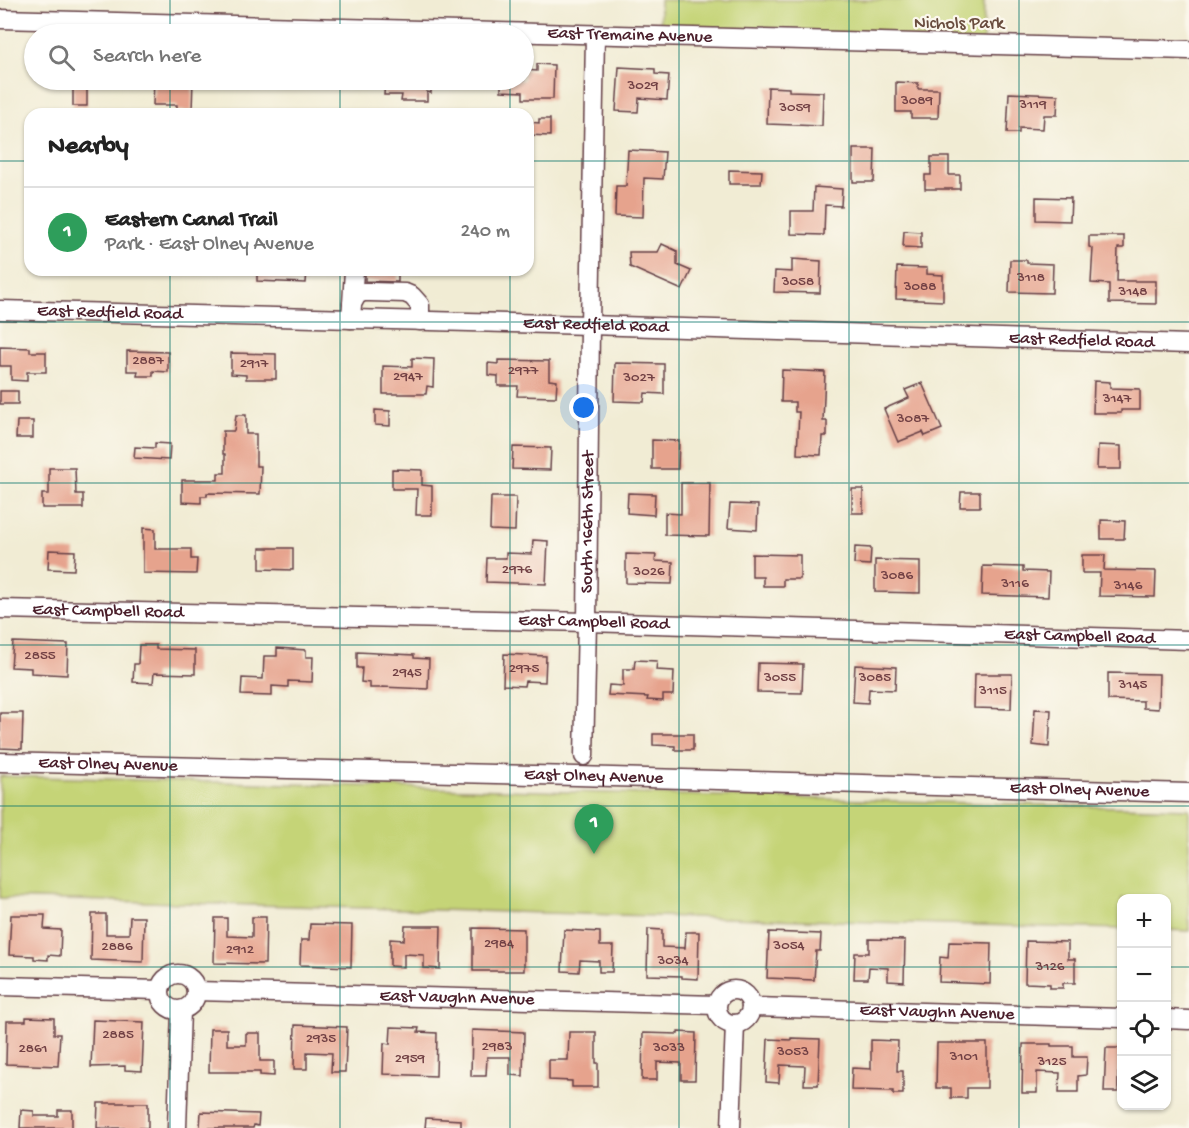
<!DOCTYPE html>
<meta charset="utf-8">
<style>
body{margin:0;font-family:"Gochi Hand",sans-serif;background:#f6f6f6;color:#222}
.controls{position:absolute;right:18px;bottom:18px;display:grid;overflow:hidden;border-radius:12px;box-shadow:0 2px 4px #0004}
.controls button{width:54px;height:54px;display:grid;place-items:center;padding:0;border:0;border-bottom:2px solid #e0e0e0;background:#fff;color:#222;font:30px sans-serif}
.you{position:absolute;left:584px;top:408px;width:21px;height:21px;margin:-15px;border:4px solid #fff;border-radius:50%;background:#1a73e8;box-shadow:0 0 0 9px #1a73e833}
.badge{display:grid;place-items:center;width:39px;height:39px;border-radius:50%;background:#0f766e;color:#fff;font-size:20px;font-weight:700}
.pin{position:absolute;translate:-50% -50px;filter:drop-shadow(0 2px 3px #0008)}
.pin::after{content:'';position:absolute;top:32px;width:21px;height:18px;background:inherit;clip-path:polygon(0 0,100% 0,50% 100%)}
.list{margin:0;padding:0;list-style:none}
h2{display:flex;justify-content:space-between;align-items:center;height:78px;margin:0;padding:0 24px;font-size:26px}
h2 small{font-size:20px;font-weight:400;color:#767676}
.list li{display:grid;grid-template-columns:39px 1fr auto;gap:18px;align-items:center;box-sizing:border-box;height:90px;padding:0 24px;border-top:2px solid #e0e0e0}
.list b{display:block;font-size:22px;white-space:nowrap}
.list p{margin:0;font-size:20px;white-space:nowrap;color:#767676}
.list em{font-size:20px;font-style:normal;color:#767676}
.icon{flex:none;width:33px;height:33px;fill:none;stroke:currentColor;stroke-width:2;stroke-linecap:round;stroke-linejoin:round}
.map{position:relative;flex:none;width:1189px;height:1128px;overflow:hidden}
.search{position:absolute;background:#fff;box-shadow:0 2px 4px #0004;left:24px;top:24px;width:510px;height:66px;display:flex;align-items:center;gap:15px;box-sizing:border-box;padding:0 21px;border-radius:33px;color:#767676;font-size:22px}
.panel{position:absolute;background:#fff;box-shadow:0 2px 4px #0004;left:24px;top:108px;width:510px;height:168px;border-radius:18px}
.map>svg:first-child{display:block}
.green{fill:#c5d477;stroke:#887a51;stroke-width:1.5}
.building{fill:#e6a38d}
.lines{fill:none;stroke-linecap:round;stroke-linejoin:round}
.minor-casing{stroke:#633e44;stroke-width:21}
.minor{stroke:#fff;stroke-width:18}
.grid{fill:none;stroke:#0f766e;stroke-width:1.5;stroke-opacity:0.55}
.labels{text-anchor:middle;dominant-baseline:central;stroke-width:4.5;stroke-linejoin:round;paint-order:stroke}
.number-label{font-size:15px;fill:#714044}
.park-label{font-size:18px;fill:#694c3e;stroke:#fbf7ec}
.street-label{font-size:18px;fill:#4a1f2b;stroke:#fbf7ec}
</style>
<div class="map">
<svg width="1189" height="1128" viewBox="0 0 1189 1128">
<rect width="100%" height="100%" fill="#fbf7ec"/>
<filter id="ink" filterUnits="userSpaceOnUse"><feTurbulence type="fractalNoise" baseFrequency=".0167" numOctaves="2"/><feDisplacementMap in="SourceGraphic" scale="12" xChannelSelector="R" yChannelSelector="G"/><feConvolveMatrix kernelMatrix="1 2 1 2 8 2 1 2 1" color-interpolation-filters="sRGB"/></filter>
<filter id="wash" filterUnits="userSpaceOnUse"><feTurbulence type="fractalNoise" baseFrequency=".008" numOctaves="4" result="noise"/><feDisplacementMap in="SourceGraphic" scale="24" xChannelSelector="R" yChannelSelector="G"/><feGaussianBlur stdDeviation="1.35" result="paint"/><feColorMatrix in="noise" values="0 0 0 0 0 0 0 0 0 0 0 0 0 0 0 0 0 1.4 0 .05"/><feComposite in="paint" operator="in"/></filter>
<g filter="url(#wash)">
<rect width="100%" height="100%" fill="#f1ecd4"/>
<g class="green">
<path d="M660 0H984L983 49 660 32Z"/>
<path d="M0 776 1189 809V931L1167 930 1166 898H1122L1121 929 0 898Z"/>
</g>
<g id="blocks">
<g class="building">
<path d="M537 64 554 65 553 99H523V92L501 91V80H524V70L537 71Z"/>
<path d="M619 67 655 69V74L669 75 667 100 639 98 638 112 616 111Z"/>
<rect x="73" y="80" width="14" height="26"/>
<path d="M154 80H193L192 111H177V105H153Z"/>
<path d="M385 80H431V93L427 92V101H401L402 95H384Z"/>
<path d="M896 82 918 83V89H939L938 118H911V112H896Z"/>
<path d="M768 87 789 88V91L823 92 822 126 767 124Z"/>
<path d="M1009 93 1058 95 1057 115H1044L1043 129 1019 128V133H1007Z"/>
<path d="M539 119H550V136L528 135V122L539 123Z"/>
<path d="M853 149H875L874 182H853Z"/>
<path d="M628 150 665 152 663 179 644 178 643 217 615 216 616 186H626Z"/>
<path d="M931 157H949V175H960V189H925V175H931Z"/>
<path d="M729 170 762 171 761 184H729Z"/>
<path d="M814 187 842 189 841 206 825 205 824 235 791 234V211H813Z"/>
<path d="M1036 197 1071 198 1070 221 1036 220Z"/>
<path d="M904 231 921 232V248L903 247Z"/>
<path d="M1089 236H1124V248H1118L1117 281H1156V304L1109 303V284L1091 283 1093 248 1089 247Z"/>
<path d="M662 244 677 251V265L691 271 682 290 630 267 629 252H658Z"/>
<path d="M792 259 821 261 820 293 774 292 775 271 792 272Z"/>
<path d="M1010 260H1027V263L1053 264 1052 293 1009 292Z"/>
<path d="M897 267 927 268V274L943 275V301L896 299Z"/>
<path d="M257 270H307L306 283 257 281Z"/>
<path d="M365 270H398V282L365 281Z"/>
<path d="M0 347 30 348V352H46V372H27V381L11 380V366H0Z"/>
<path d="M127 351 168 352V372L153 371V376H137L138 371H127Z"/>
<path d="M231 353 276 354V379H246V375L231 374Z"/>
<path d="M412 358 434 359 433 387 427 386 426 394H383V366L412 367Z"/>
<path d="M498 360 549 361V380L557 381 556 397 517 396 518 386H498V376L488 375V363L498 364Z"/>
<path d="M615 363 664 364V394L645 393 644 402 614 401Z"/>
<path d="M782 370 825 372 823 421H827V436H822L821 455 797 454 799 412H795V402H781Z"/>
<path d="M1094 381 1110 382V388L1140 389V410H1121V413H1093Z"/>
<path d="M922 383 942 429 925 436 923 432 898 442 884 409 909 398 905 390Z"/>
<rect x="0" y="391" width="18" height="13"/>
<path d="M375 410 390 411V426L375 425Z"/>
<path d="M236 415H246V434H256V466H261L260 494 207 493V496H201V503L182 502V480H218V473H225V454H223V431H234Z"/>
<path d="M17 421H33V438H16Z"/>
<path d="M652 440 679 441 678 469H652Z"/>
<path d="M155 443 170 444 169 460 134 458 135 447 155 448Z"/>
<path d="M1098 445 1121 446V469H1097Z"/>
<path d="M513 447 551 448 550 470 512 469Z"/>
<path d="M49 468H75L76 494H83V508H42V494H49Z"/>
<path d="M392 469 422 470V485L432 486V515H416L417 489H392Z"/>
<path d="M681 483H710L709 536 665 535V513L681 514Z"/>
<rect x="852" y="489" width="11" height="24"/>
<path d="M961 492H980V507H960Z"/>
<path d="M628 493 655 494 654 515 627 513Z"/>
<path d="M491 497H516L515 531 490 530Z"/>
<path d="M730 504 758 505 757 530 728 528Z"/>
<path d="M1101 520 1125 521 1124 539H1101Z"/>
<path d="M143 528 155 529V549H191V559H197L196 574 143 573Z"/>
<path d="M533 540 548 541 546 584 486 582 487 558H506V553L532 554Z"/>
<path d="M855 547 871 548 870 565 854 564Z"/>
<path d="M260 548H293V570L260 569Z"/>
<path d="M49 550 75 551 74 570 48 569Z"/>
<path d="M626 554 656 555 655 561 673 562 672 584 626 583Z"/>
<path d="M752 554 800 555V579H783V586H763V577H752Z"/>
<path d="M1082 555H1105L1104 570 1156 571 1155 597 1099 596 1100 573H1082Z"/>
<path d="M875 560 920 561V593L875 592Z"/>
<path d="M983 566 1023 567V571L1049 572 1048 597 982 595Z"/>
<path d="M13 642 68 644 67 675 31 673V668L11 667Z"/>
<path d="M139 645H156V649L195 650V674L154 673 153 683 133 682 134 664H138Z"/>
<path d="M277 648 306 650V657H313L312 682 288 681V687L272 686V696L241 695 242 678 263 679 264 656H277Z"/>
<path d="M357 652 414 655V658L429 659 428 689 382 687V688H370V683L361 682 362 668H357Z"/>
<path d="M504 654 546 656 545 682 525 681 524 686 503 685Z"/>
<path d="M635 660 657 661 656 670 674 671 673 695H663V701L647 700 648 697 608 695 609 685 623 686V669H634Z"/>
<path d="M758 663 803 664 802 693 757 692Z"/>
<path d="M855 665 896 667 895 690 869 689 868 703 853 702Z"/>
<path d="M1108 673 1159 674 1158 709 1143 708V701L1108 700Z"/>
<path d="M975 674H1012L1011 709 974 708Z"/>
<path d="M1035 709 1051 710 1049 747 1033 745Z"/>
<path d="M0 713H23L22 749 0 748Z"/>
<path d="M653 734H693V750H675V746L653 745Z"/>
<path d="M92 914H106V934H129L130 917H144L143 962 91 960Z"/>
<path d="M11 915H45L44 929 61 930 60 956 48 955V960L34 959V956L9 955Z"/>
<path d="M252 917H266L265 964 214 963 215 918H227V936L252 937Z"/>
<path d="M310 924 352 925 351 967 300 965 301 940H309Z"/>
<path d="M405 926H441L440 969 424 968V955L404 954V967L390 966V939L404 940Z"/>
<path d="M473 928 524 929V971H473Z"/>
<path d="M648 929 662 930V947L685 948 686 932H699L698 979 682 978V976L647 975Z"/>
<path d="M564 930 600 932V946H613L612 972H599V961L580 960 579 972 562 971Z"/>
<path d="M769 932 821 934 820 951H816L814 980 767 978Z"/>
<path d="M869 939 905 940 904 982 888 981V968L869 967 868 979H854L855 953H869Z"/>
<path d="M1026 941 1068 942V959H1075V983H1063V988H1050V984L1025 983Z"/>
<path d="M949 942 991 943 990 984 939 982 940 957 948 958Z"/>
<path d="M26 1017 54 1018V1034H60L58 1066 6 1064 7 1021H26Z"/>
<path d="M93 1020 144 1022 142 1071 125 1070V1066L91 1067Z"/>
<path d="M295 1025 347 1027 345 1072H331L332 1053 307 1052V1069H294Z"/>
<path d="M391 1027 419 1028 418 1032 437 1033 436 1076 383 1074 384 1043 390 1044Z"/>
<path d="M210 1029H227V1045H246V1033H260V1061H274V1076L260 1075V1072H209Z"/>
<path d="M472 1030 524 1032 523 1076 510 1075V1057H487L486 1076H471Z"/>
<path d="M569 1032H596V1063H598V1087H572V1081L549 1080V1060H568Z"/>
<path d="M678 1032 696 1033 695 1080H681V1063L657 1062V1080H642L643 1033 678 1034Z"/>
<path d="M791 1038 820 1039 818 1085H804L805 1066 780 1065 779 1083 766 1082 768 1039 791 1040Z"/>
<path d="M871 1040 898 1041 897 1071H903V1094H893V1091L851 1090 852 1068 871 1069Z"/>
<path d="M937 1043H987V1088H967V1098H951V1088H936Z"/>
<path d="M1023 1044H1051V1046H1073V1057H1087L1086 1075 1078 1076V1092H1059L1060 1073 1037 1072V1093H1022Z"/>
<path d="M1106 1048H1122V1073H1118V1092H1104Z"/>
<path d="M98 1103H148V1128H97Z"/>
<path d="M21 1110 34 1111V1116H58V1110H72V1128H20Z"/>
<path d="M201 1112 259 1114 258 1126 254 1125 253 1128H200Z"/>
<path d="M426 1118 461 1120V1128H425Z"/>
</g>
</g>
</g>
<g filter="url(#ink)">
<use href="#blocks" fill-opacity="0" stroke="#633e44" stroke-width="1.5"/>
<g class="lines">
<g class="minor-casing">
<g id="minor">
<path id="s1" d="M0 19 1189 50"/>
<path d="M352 304 354 270"/>
<path id="s2" d="M0 310 590 325 1189 344"/>
<path d="M351 319 352 304 357 295 363 292H370L405 293 412 296 420 305V321"/>
<path id="s3" d="M0 609 587 622 1189 640"/>
<path id="s4" d="M584 756 587 622 590 325 595 35"/>
<path id="s5" d="M0 762 577 776 1189 793"/>
<circle cx="178" cy="992" r="18"/>
<path d="M0 986 160 990"/>
<circle cx="734" cy="1007" r="17"/>
<path id="s6" d="M196 991 717 1005"/>
<path id="s7" d="M751 1007 1122 1018"/>
<path d="M1166 1019 1189 1020"/>
<path d="M177 1128 181 1010"/>
<path d="M731 1128 735 1024"/>
</g>
</g>
<use href="#minor" class="minor"/>
</g>
</g>
<path class="grid" d="M170 0V34M340 0V34M510 0V34M679 0V1128M849 0V1128M1019 0V1128M170 80V114M340 80V114M510 80V114M0 161H30M528 161H1189M170 270V1128M340 270V1128M510 270V1128M0 322H1189M0 483H1189M0 645H1189M0 806H1189M0 967H1122M1166 967H1189"/>
<g class="labels">
<g class="number-label">
<text x="643" y="86">3029</text>
<text x="917" y="101">3089</text>
<text x="1033" y="105">3119</text>
<text x="795" y="108">3059</text>
<text x="1031" y="278">3118</text>
<text x="798" y="282">3058</text>
<text x="920" y="287">3088</text>
<text x="1133" y="292">3148</text>
<text x="148" y="361">2887</text>
<text x="254" y="364">2917</text>
<text x="523" y="371">2977</text>
<text x="408" y="377">2947</text>
<text x="639" y="378">3027</text>
<text x="1117" y="399">3147</text>
<text x="913" y="419">3087</text>
<text x="517" y="570">2976</text>
<text x="649" y="572">3026</text>
<text x="897" y="576">3086</text>
<text x="1015" y="584">3116</text>
<text x="1128" y="586">3146</text>
<text x="40" y="656">2855</text>
<text x="524" y="669">2975</text>
<text x="407" y="673">2945</text>
<text x="780" y="678">3055</text>
<text x="875" y="678">3085</text>
<text x="1133" y="685">3145</text>
<text x="993" y="691">3115</text>
<text x="499" y="944">2984</text>
<text x="789" y="946">3054</text>
<text x="117" y="947">2886</text>
<text x="240" y="950">2912</text>
<text x="673" y="961">3034</text>
<text x="1050" y="967">3126</text>
<text x="118" y="1035">2885</text>
<text x="321" y="1039">2935</text>
<text x="497" y="1047">2983</text>
<text x="669" y="1048">3033</text>
<text x="33" y="1049">2861</text>
<text x="793" y="1052">3053</text>
<text x="964" y="1057">3101</text>
<text x="410" y="1059">2959</text>
<text x="1052" y="1062">3125</text>
</g>
<g class="park-label">
<text x="959" y="24">Nichols Park</text>
</g>
<g class="street-label">
<text stroke="none"><textPath href="#s1" startOffset="630">East Tremaine Avenue</textPath></text>
<text stroke="none"><textPath href="#s2" startOffset="110">East Redfield Road</textPath></text>
<text stroke="none"><textPath href="#s2" startOffset="596">East Redfield Road</textPath></text>
<text stroke="none"><textPath href="#s2" startOffset="1082">East Redfield Road</textPath></text>
<text stroke="none"><textPath href="#s4" startOffset="234">South 166th Street</textPath></text>
<text stroke="none"><textPath href="#s3" startOffset="108">East Campbell Road</textPath></text>
<text stroke="none"><textPath href="#s3" startOffset="594">East Campbell Road</textPath></text>
<text stroke="none"><textPath href="#s3" startOffset="1080">East Campbell Road</textPath></text>
<text stroke="none"><textPath href="#s5" startOffset="108">East Olney Avenue</textPath></text>
<text stroke="none"><textPath href="#s5" startOffset="594">East Olney Avenue</textPath></text>
<text stroke="none"><textPath href="#s5" startOffset="1080">East Olney Avenue</textPath></text>
<text stroke="none"><textPath href="#s6" startOffset="261">East Vaughn Avenue</textPath></text>
<text stroke="none"><textPath href="#s7" startOffset="186">East Vaughn Avenue</textPath></text>
</g>
</g>
</svg>
<div class="controls">
<button>+</button>
<button>−</button>
<button><svg class="icon" aria-label="locate" viewBox="0 0 24 24"><circle cx="12" cy="12" r="6"/><path d="M12 2v4M12 18v4M2 12h4M18 12h4"/></svg></button>
<button><svg class="icon" aria-label="layers" viewBox="0 0 24 24"><path d="M12 4l9 5-9 5-9-5zM3 14l9 5 9-5"/></svg></button>
</div>
<div class="you"></div>
<div class="pin badge" style="left:594px;top:854px;background:#2e9e5b">1</div>
<div class="search"><svg class="icon" aria-label="search" viewBox="0 0 24 24"><circle cx="10" cy="10" r="6"/><path d="M15 15l6 6"/></svg>Search here</div>
<section class="panel">
<h2>Nearby<small></small></h2>
<ul class="list">
<li><span class="badge" style="background:#2e9e5b">1</span><div><b>Eastern Canal Trail</b><p>Park · East Olney Avenue</p></div><em>240 m</em></li>
</ul>
</section>
</div>
